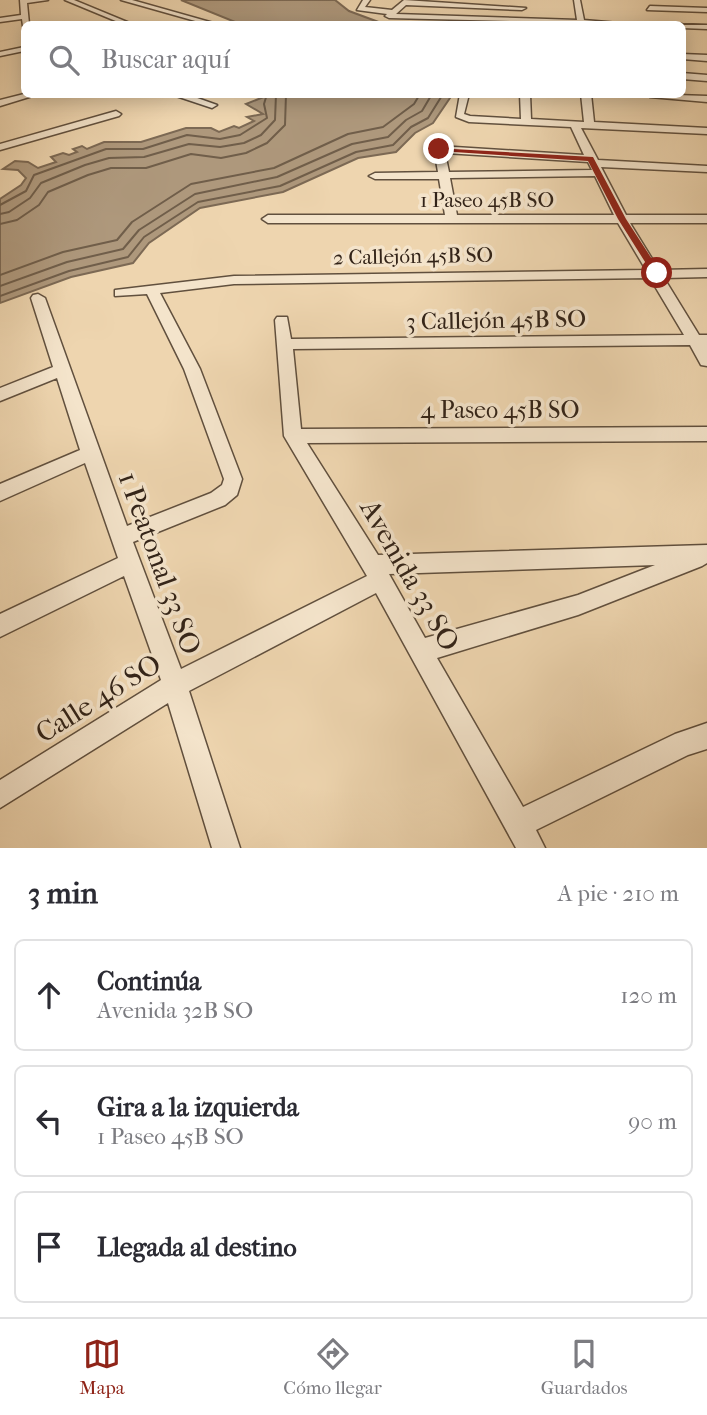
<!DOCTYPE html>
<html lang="es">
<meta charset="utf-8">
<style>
body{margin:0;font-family:"IM FELL French Canon",serif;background:#f2f2f3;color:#2b2b33}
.stop{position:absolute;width:21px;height:21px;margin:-16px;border:5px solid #8f2418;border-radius:50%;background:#fff}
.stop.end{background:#8f2418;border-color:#fff;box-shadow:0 2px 7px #0008}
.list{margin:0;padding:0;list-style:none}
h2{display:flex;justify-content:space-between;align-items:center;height:91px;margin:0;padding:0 28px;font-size:30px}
h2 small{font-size:23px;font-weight:400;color:#7c7c81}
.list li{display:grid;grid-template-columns:46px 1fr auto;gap:21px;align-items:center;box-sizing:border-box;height:112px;margin:0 14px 14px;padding:0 14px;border:2px solid #e1e1e2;border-radius:10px}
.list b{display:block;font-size:26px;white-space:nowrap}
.list p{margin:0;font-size:23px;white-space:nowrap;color:#7c7c81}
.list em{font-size:23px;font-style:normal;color:#7c7c81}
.icon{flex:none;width:38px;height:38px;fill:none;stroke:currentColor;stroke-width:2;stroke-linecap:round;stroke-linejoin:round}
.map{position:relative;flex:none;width:707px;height:848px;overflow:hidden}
.search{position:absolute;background:#fff;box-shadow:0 4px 18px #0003;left:21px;right:21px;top:21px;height:77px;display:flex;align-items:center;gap:18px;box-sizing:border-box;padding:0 24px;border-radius:10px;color:#7c7c81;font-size:26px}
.sheet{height:469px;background:#fff}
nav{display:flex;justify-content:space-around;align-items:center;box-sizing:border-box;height:98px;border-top:2px solid #e1e1e2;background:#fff;font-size:19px;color:#7c7c81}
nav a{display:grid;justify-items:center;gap:4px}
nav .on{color:#8f2418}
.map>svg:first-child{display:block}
.water{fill:#ae987c;stroke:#7c6954;stroke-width:2}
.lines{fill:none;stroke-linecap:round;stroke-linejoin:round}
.shore{stroke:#705e4a;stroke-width:2}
.minor-casing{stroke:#61503e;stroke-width:3}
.minor{fill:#f4e4cb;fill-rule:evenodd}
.route{fill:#8f2418}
.labels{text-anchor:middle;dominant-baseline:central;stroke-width:7;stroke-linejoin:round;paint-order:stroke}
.far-street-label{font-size:21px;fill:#322318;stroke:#f4e4cb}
.street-label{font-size:24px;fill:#322318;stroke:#f4e4cb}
.near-street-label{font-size:28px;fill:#322318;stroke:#f4e4cb}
</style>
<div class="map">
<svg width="707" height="848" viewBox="0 0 707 848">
<rect width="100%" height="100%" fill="#eed5af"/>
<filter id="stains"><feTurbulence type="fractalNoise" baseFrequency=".00286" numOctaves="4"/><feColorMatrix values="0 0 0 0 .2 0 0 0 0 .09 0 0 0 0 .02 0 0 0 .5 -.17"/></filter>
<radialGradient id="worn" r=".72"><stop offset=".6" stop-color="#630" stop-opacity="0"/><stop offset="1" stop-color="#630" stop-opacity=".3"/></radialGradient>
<g class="water">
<path d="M181 0H335L349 11 384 24H240Z"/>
<path d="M271 94 452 95 433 123 415 133 396 152 358 158 283 192 200 208 149 243 133 263 71 277 0 303V199L21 185 26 178 18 170 3 169 15 161 28 162 38 168 56 162 51 157 63 153 69 155 77 152 73 149 82 146 87 149 104 142H141L186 128H211L219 132 234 126 239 128 254 121 247 117 263 114 246 104Z"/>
</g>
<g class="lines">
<g class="shore">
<path d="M0 205 26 191 34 175 106 149H143L187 135 220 139 240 135 267 118 264 104 267 94"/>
<path d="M0 214 9 212 30 198 41 183 85 165 109 158 144 157 189 144 220 147 244 143 261 135 275 120 276 94"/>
<path d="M0 224 17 220 39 205 48 192 88 175 111 168H146L191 154 221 158 246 153 267 143 285 125 286 94"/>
<path d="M0 275 63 252 117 240 132 222 191 184 274 168 348 134 383 127 414 104 420 94"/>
<path d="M0 286 67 262 123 249 139 230 195 194 277 177 352 144 388 137 406 120 422 111 432 94"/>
<path d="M0 296 69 271 128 257 144 237 198 202 280 186 356 152 393 145 411 127 428 118 443 94"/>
</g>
<g class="minor-casing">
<g id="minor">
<path d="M20 0H48L27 3 29 24 23 26 22 19 0 22V18L21 15Z"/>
<path d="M65 0H74L132 24H123Z"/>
<path d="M121 0H132L217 24H206Z"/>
<path d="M363 0H370L365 7 392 10 404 0 526 8 522 10 406 5 396 14 577 20 574 0H580L584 20 630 24 389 18 385 16 387 14 357 10Z"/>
<path d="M650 6 707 8V12L647 10Z"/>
<path d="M679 24 707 25V29L682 28V24Z"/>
<path d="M24 47V51L0 56V52Z"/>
<path d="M682 54 707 55V61L682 59Z"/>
<path d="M682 73 707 75V81L682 79Z"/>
<path d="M24 94H39L0 106V100Z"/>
<path d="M170 94H186L217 105 212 108Z"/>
<path d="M460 94H469L464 114 470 116 521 119 520 94H530L531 119 584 122 581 94H591L594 122 707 128V134L581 128 598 160 707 166V172L601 167 626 215H707V223H630L659 270 707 269V277L664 278 699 335H707V366L701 365 690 345 293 349 301 429 707 427V441L307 443 378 555 707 545V563L702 566 578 615 437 658 523 807 675 734 707 723V749L688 755 536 830 545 848H516L376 593 189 691 240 848H212L168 703 0 808V780L161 680 124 576 0 637V614L118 558 85 463 0 501V484L80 450 57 378 0 401V388L53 367 31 298 33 295 38 294 45 298 127 526 211 493 222 485 224 479 184 369 147 294 115 296V290L234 276 646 270 618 223H268L262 219 268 215H445L439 179H375L369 176 375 173 438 172 434 149 439 146 584 155 571 127 469 122 456 117ZM445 153 588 162 592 170 449 172ZM595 176 614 215H457L450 178ZM650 278 684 335 291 339 287 317H277L275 320 284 436 367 576 181 669 133 542 225 505 237 495 242 479 200 369 160 293 234 284ZM655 565 578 595 425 638 389 574Z"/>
<path d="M646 94 707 96V102L650 97Z"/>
<path d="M116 111 121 114 119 116 0 150V144Z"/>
</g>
</g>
<use href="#minor" class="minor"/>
</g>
<path class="route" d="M436 148 593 157 626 219 661 273 657 276 652 273 618 219 588 161 439 151Z"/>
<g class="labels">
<g class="far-street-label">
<text x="487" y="200">1 Paseo 45B SO</text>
<text transform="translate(413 256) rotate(-1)">2 Callejón 45B SO</text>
</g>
<g class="street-label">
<text transform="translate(496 320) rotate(-1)">3 Callejón 45B SO</text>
<text x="500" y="410">4 Paseo 45B SO</text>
</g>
<g class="near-street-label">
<text transform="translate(160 563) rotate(70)">1 Peatonal 33 SO</text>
<text transform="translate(410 575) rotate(60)">Avenida 33 SO</text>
<text transform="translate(98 698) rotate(-32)">Calle 46 SO</text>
</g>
</g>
<rect width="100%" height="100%" filter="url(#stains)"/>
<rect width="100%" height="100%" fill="url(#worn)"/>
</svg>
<div class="stop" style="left:657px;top:273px"></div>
<div class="stop end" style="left:439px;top:149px"></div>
<div class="search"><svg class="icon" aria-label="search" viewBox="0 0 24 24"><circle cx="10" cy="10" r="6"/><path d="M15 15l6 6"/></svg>Buscar aquí</div>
</div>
<section class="sheet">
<h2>3 min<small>A pie · 210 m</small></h2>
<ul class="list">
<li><svg class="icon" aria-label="ahead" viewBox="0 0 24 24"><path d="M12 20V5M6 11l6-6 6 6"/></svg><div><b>Continúa</b><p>Avenida 32B SO</p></div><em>120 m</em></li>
<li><svg class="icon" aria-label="left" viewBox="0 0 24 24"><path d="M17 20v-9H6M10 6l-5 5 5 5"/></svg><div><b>Gira a la izquierda</b><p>1 Paseo 45B SO</p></div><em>90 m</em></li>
<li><svg class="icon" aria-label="arrive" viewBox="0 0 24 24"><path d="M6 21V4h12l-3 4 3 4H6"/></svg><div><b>Llegada al destino</b></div></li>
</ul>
</section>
<nav>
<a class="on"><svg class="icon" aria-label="map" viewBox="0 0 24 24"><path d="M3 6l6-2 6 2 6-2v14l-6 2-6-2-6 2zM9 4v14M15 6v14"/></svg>Mapa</a>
<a><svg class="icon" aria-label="directions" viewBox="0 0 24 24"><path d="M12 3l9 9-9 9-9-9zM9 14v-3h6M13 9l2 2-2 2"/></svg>Cómo llegar</a>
<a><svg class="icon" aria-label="saved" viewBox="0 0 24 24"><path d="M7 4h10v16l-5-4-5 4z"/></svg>Guardados</a>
</nav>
